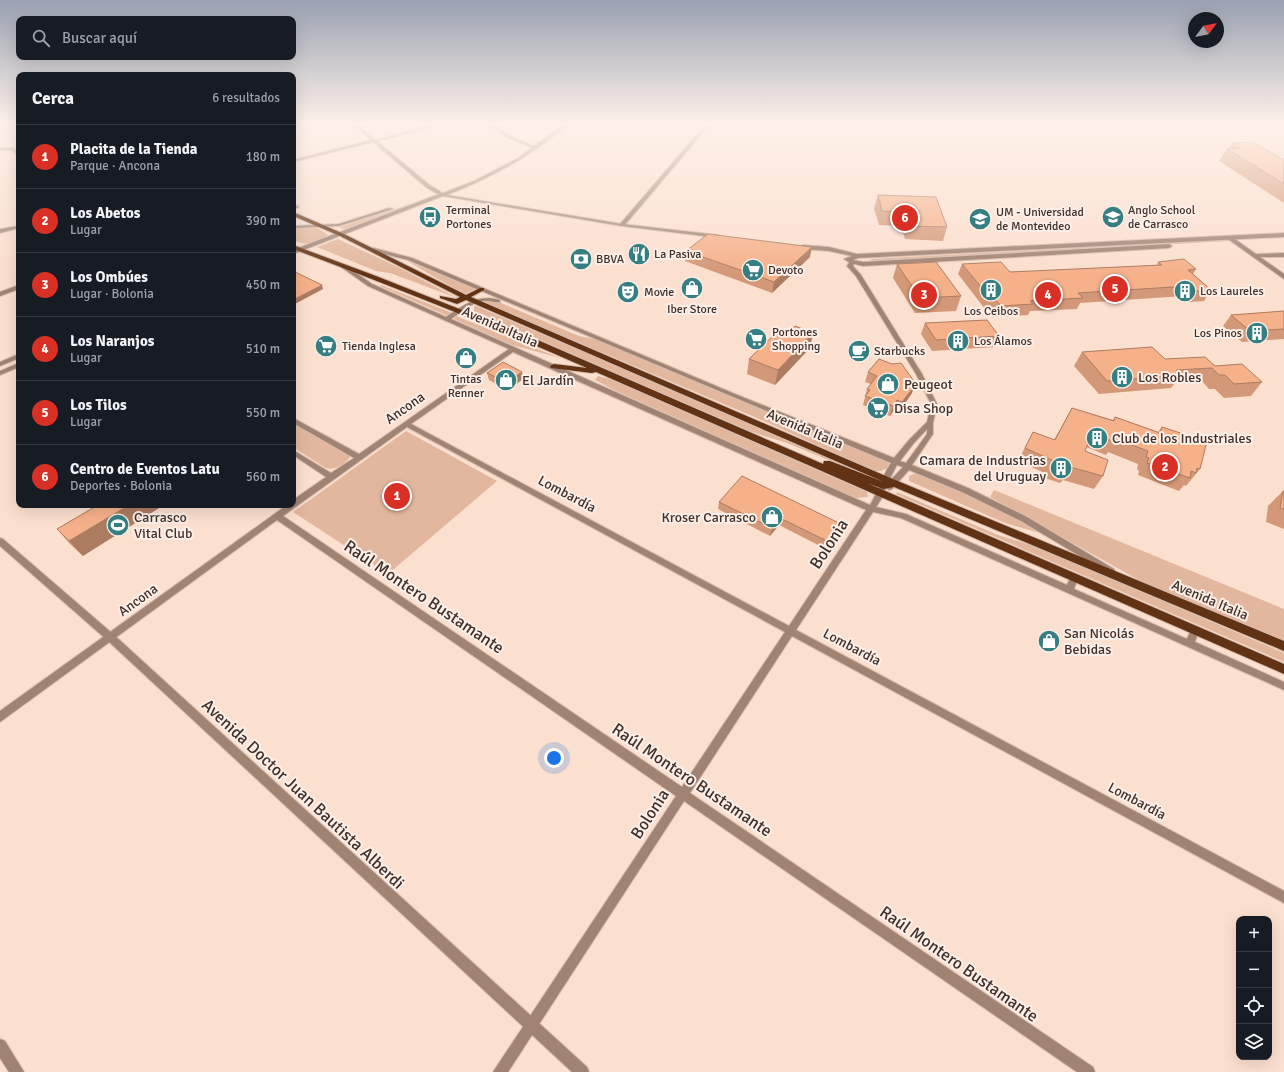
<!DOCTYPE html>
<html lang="es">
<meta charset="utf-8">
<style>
body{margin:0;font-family:Signika,sans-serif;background:#242831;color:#f1f3f6}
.controls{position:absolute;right:12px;bottom:12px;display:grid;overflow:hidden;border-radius:8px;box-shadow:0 4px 16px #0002}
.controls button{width:36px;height:36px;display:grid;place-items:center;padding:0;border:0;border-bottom:1px solid #363941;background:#171b24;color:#f1f3f6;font:20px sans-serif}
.compass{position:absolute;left:1188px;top:12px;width:36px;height:36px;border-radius:50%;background:#171b24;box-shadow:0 4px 16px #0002;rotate:58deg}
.you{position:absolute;left:554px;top:758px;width:14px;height:14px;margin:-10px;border:3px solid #fff;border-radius:50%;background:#1a73e8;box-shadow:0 0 0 6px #1a73e833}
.badge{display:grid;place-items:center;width:26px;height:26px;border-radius:50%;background:#d93025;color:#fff;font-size:13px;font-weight:700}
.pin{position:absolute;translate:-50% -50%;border:2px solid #fff;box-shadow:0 1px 4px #0006}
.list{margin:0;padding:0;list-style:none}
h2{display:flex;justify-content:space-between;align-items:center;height:52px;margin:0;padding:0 16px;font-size:17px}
h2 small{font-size:13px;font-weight:400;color:#9ea1a6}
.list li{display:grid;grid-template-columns:26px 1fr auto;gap:12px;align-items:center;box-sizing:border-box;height:64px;padding:0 16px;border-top:1px solid #363941}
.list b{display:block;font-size:15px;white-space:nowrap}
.list p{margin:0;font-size:13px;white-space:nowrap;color:#9ea1a6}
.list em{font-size:13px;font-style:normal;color:#9ea1a6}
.icon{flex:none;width:22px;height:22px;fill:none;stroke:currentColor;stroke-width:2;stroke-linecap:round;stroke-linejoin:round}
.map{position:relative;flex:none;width:1284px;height:1072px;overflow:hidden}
.search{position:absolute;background:#171b24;box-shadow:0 4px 16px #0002;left:16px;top:16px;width:280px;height:44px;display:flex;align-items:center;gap:10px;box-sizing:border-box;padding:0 14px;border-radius:8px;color:#9ea1a6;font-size:15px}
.panel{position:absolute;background:#171b24;box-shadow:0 4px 16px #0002;left:16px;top:72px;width:280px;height:436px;border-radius:8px}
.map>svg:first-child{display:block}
.green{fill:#e3b79e}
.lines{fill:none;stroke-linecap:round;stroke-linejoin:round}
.minor-casing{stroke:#d5bcae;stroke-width:2}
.tertiary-casing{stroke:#d5bcae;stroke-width:2}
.primary-casing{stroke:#d5bcae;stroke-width:2}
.minor{fill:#a08373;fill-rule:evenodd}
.tertiary{fill:#a08373;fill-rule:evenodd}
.primary{fill:#623214;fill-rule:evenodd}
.wall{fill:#d39877}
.shaded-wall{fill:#ac7c61}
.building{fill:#f5b18a;stroke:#ac7c61}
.labels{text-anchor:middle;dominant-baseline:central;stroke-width:4;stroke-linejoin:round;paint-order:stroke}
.far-poi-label{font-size:12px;fill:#3f312a;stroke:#fdefe7;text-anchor:start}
.street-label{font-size:14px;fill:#3f312a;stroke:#fdefe7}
.poi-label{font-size:14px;fill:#3f312a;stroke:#fdefe7;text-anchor:start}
.near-street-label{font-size:17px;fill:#3f312a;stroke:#fdefe7}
</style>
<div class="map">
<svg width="1284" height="1072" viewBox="0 0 1284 1072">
<rect width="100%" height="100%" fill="#fbdfcf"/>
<g class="green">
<path d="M432 197 348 230 340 228V227Z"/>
<path d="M303 227 318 228 328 235C320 244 304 246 293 240V229Z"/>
<path d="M338 239 400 268 457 298 390 273 376 271 317 247Z"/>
<path d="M1227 240 1229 241 874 261 870 259Z"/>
<path d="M407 261 474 288 475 290 464 294Z"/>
<path d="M381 285 452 313 448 316 380 286Z"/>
<path d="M485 298H489L579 336 598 340 888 461 890 467 881 471H874L764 421 481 301Z"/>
<path d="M474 306H476L876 477 858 472 787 443 752 432 474 312Z"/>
<path d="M456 316 560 358 512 345 454 319Z"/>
<path d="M598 376 613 380 867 492 868 497 856 498 614 390 597 381 595 380Z"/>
<path d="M293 422 350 455V457C344 465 333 472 324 467L293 447Z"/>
<path d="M406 431 497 481 388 574 293 512Z"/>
<path d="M917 473 995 506 1040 533 1005 523 909 481V476Z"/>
<path d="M994 490 1284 609V644L1146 584 990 497Z"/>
<path d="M897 492 998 535 1040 548 1284 653V662L896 494Z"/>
</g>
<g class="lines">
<g class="minor-casing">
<g id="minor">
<path d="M352 124H357L375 140 437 124H445L377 141 431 186 440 191V193H436L427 188 373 142 293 162V160L371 140Z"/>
<path d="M488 124H493L510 136 538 148 535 149 508 138Z"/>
<path d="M706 124H710L624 226H620V224Z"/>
<path d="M0 148H14L19 153V157L12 150H0Z"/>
<path d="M293 204 299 207 297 208 293 207Z"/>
<path d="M19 226V228L0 233V229Z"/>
<path d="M1228 237H1232L1256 254 1284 253V257H1260L1284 274V279L1228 239Z"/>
<path d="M374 248 412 258 735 394 894 458 909 440 927 422 931 404 916 374 856 276 847 266 850 261H854L855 262 853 266 861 275 922 374 937 404 933 423V434L912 465 968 488 1027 517 1114 569 1115 571 1114 573H1108L1021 521 962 492 909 470 892 489 889 490 886 488 882 498 876 507 906 514 1067 585 1071 576H1077L1078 578 1074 589 1187 639 1192 627 1195 626 1198 627 1199 630 1195 642 1284 682V690L901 518 873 512 796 630 1284 891V903L792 636 690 793 1093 1067 1095 1072H1077L684 801 508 1072H493L676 796 277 520 0 722V711L287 505H293V500L326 477 293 455V450L331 473 354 458 293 423V418L359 454 509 349 368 286 341 267V265H345L372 284 446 317C465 305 476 294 500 300V302C495 303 490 300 484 301 472 302 461 312 451 319L870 505C878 492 882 476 891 463L731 396 408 260 372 251 371 250ZM513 352 866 510 789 626 411 424ZM407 427 785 632 682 787 283 516ZM927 429V434L906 463 900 461 914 443ZM897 465 903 467 887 484Z"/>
<path d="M19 285V289L0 296V292Z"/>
<path d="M0 1039 5 1041 24 1072H9L0 1058Z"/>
</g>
</g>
<g class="tertiary-casing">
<g id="tertiary">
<path d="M564 124H569C531 156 493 177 447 195L622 224 718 235 721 237 720 238 622 226 443 196 293 254V250L439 194 436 193V191L443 193 474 181 518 158Z"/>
<path d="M389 208 393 209 339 226 293 228V226L339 224Z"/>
<path d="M1284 233V237L858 258 853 260 863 262 1169 244 1172 246 1169 248 863 266 850 263 844 259 852 256 829 251 803 249 800 247 803 245 829 247 857 254Z"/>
<path d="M19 354V358L0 366V362Z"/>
<path d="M19 363V367L0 375V371Z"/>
<path d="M0 538 3 539 113 634 587 1067 589 1072H572L107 640 0 546Z"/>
</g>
</g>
<g class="primary-casing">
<path id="primary" d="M293 212 344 234 466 295 480 288H484V290L471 297 478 300 888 477 1284 641V651L894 487 883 489 867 483 1284 664V674L596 372 592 373 551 368 550 366 554 364 587 368C490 325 392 286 293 249V245L376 276 533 338 823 464 824 461H830L884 482 466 300 457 304 440 298V296L456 299 460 297 340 236 293 216Z"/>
</g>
<use href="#minor" class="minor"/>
<use href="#tertiary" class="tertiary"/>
<use href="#primary" class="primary"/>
</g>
<g class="wall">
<path d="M1232 143 1284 160V203L1219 161 1227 149 1229 148Z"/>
<path d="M878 195 947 227 943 241 905 239 901 226 879 225 874 208Z"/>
<path d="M686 251 810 257 772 293 685 261Z"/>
<path d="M1158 262 1196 269 1193 274 1211 290 1204 301 1190 302 1183 296 1080 303 1077 309 1030 311 1028 315 996 317 990 309H985L958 274 962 264 1010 272 1157 265Z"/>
<path d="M897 264 961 296 956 311 915 313 893 278Z"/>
<path d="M1284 311V339L1242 342 1223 326 1231 315Z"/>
<path d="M925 323 999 336 994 347 932 351 921 334Z"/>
<path d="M810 348 775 385 747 374 749 359Z"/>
<path d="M1082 352 1165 359 1215 366 1262 382 1251 396 1224 398 1215 389H1209L1202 381 1175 383 1171 388 1099 394 1074 366Z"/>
<path d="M879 359 912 393 899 412 894 410 890 416 863 405 867 389 871 384 865 382 868 372Z"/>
<path d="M487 373 523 379 508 390 489 380Z"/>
<path d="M1072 408 1113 420 1115 417 1158 432 1162 427 1195 441 1200 469 1186 486 1184 485 1179 491 1138 475 1139 471 1137 469 1138 464 1108 452 1106 455 1086 447 1085 451 1103 476 1094 489 1063 480 1060 483 1045 478 1047 474 1018 461 1033 432 1054 440Z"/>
<path d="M1283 491H1284V529L1266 522 1268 506Z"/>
<path d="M719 502 839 523 837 530 824 548 779 525 770 536 718 509Z"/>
<path d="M98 505 83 556 70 544 57 529Z"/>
</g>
<g class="shaded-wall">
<path d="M812 247 810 257 772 293 774 282Z"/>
<path d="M322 285 323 289 293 305V300Z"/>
<path d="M813 333 810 348 775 385 778 370Z"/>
<path d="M522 372 523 379 508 390 507 382Z"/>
<path d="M916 384 912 393 899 412 902 402Z"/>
<path d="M897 400 894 410 890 416 893 406Z"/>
<path d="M129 505H164L83 556 69 541Z"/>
<path d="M780 518 779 525 770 536 772 528Z"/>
<path d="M839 523 837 530 824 548 827 541Z"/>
</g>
<g class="building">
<path d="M1253 142 1284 160V184L1227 149 1240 148 1232 143Z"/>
<path d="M878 195 936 197 947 227 909 226 904 212 882 211Z"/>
<path d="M708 234 812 247 774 282 686 251Z"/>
<path d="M1184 259 1196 269 1188 270 1211 290 1197 291 1189 286 1078 293 1083 298 1030 301 1033 304 1001 306 994 298H990L962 264 1001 262 1010 272 1162 265 1158 262Z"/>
<path d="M936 262 961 296 920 298 897 264Z"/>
<path d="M293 271 322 285 293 300Z"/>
<path d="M1284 311V329L1250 331 1231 315Z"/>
<path d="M987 320 999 336 936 340 925 323Z"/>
<path d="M795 326 813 333 778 370 749 359 776 333 791 331Z"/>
<path d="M1152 347 1165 359 1205 357 1215 366 1242 364 1262 382 1234 384 1225 375H1219L1212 368 1176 370 1181 375 1107 381 1082 352Z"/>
<path d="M879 359 892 364 901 363 916 384 902 402 897 400 893 406 865 396 870 390 867 389 877 376 868 372Z"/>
<path d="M503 362 522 372 507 382 487 373Z"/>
<path d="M1072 408 1114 421 1115 417 1160 433 1162 427 1196 438 1195 441 1206 445 1200 469 1197 468 1196 473 1191 471 1190 478 1147 463 1149 458 1146 457 1148 451 1116 439 1115 442 1092 433 1085 451 1108 460 1103 476 1070 467 1068 470 1053 465 1054 461 1025 448 1033 432 1055 440Z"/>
<path d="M742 476 839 523 827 541 780 518 772 528 719 502Z"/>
<path d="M1283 491H1284V509L1280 508Z"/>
<path d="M98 505H129L69 541 57 529Z"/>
</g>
<linearGradient id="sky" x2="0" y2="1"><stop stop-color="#9aa1b1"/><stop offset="0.45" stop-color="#fdf1e9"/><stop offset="1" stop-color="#fdf1e9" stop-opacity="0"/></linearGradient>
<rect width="1284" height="274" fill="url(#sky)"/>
<defs>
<g id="bus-disc" transform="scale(1.15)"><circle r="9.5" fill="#357e82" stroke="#fdefe7"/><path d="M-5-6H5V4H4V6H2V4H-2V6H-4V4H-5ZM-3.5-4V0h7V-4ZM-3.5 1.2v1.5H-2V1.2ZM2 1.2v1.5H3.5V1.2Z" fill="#fff"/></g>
<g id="school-disc" transform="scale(1.15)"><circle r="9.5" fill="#357e82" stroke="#fdefe7"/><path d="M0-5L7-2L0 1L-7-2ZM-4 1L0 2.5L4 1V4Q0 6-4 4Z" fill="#fff"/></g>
<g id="university-disc" transform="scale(1.15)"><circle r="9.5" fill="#357e82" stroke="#fdefe7"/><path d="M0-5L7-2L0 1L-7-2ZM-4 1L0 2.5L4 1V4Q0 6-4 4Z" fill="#fff"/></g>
<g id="restaurant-disc" transform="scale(1.15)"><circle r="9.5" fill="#357e82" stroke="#fdefe7"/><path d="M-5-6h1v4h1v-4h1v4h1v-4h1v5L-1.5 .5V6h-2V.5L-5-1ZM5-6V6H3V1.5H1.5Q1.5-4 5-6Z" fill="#fff"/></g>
<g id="bank-disc" transform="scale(1.15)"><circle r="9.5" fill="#357e82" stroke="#fdefe7"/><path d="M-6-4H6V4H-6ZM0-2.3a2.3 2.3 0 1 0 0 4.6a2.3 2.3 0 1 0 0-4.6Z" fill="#fff"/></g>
<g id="supermarket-disc" transform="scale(1.15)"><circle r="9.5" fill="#357e82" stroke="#fdefe7"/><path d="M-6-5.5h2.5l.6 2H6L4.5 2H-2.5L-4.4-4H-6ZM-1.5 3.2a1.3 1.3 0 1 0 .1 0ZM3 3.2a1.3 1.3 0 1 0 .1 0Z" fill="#fff"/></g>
<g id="shop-disc" transform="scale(1.15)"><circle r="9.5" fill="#357e82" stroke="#fdefe7"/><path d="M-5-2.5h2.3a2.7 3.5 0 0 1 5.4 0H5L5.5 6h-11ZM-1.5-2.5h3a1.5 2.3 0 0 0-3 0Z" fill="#fff"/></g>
<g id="building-disc" transform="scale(1.15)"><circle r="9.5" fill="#357e82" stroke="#fdefe7"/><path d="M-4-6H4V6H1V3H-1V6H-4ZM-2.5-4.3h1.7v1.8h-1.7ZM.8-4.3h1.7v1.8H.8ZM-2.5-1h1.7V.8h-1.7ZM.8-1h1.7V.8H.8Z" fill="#fff"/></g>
<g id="theatre-disc" transform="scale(1.15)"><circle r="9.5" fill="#357e82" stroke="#fdefe7"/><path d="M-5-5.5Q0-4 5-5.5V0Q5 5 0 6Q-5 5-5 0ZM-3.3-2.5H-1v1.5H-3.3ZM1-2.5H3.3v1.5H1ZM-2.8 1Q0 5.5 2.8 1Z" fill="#fff"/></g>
<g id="cafe-disc" transform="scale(1.15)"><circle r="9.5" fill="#357e82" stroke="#fdefe7"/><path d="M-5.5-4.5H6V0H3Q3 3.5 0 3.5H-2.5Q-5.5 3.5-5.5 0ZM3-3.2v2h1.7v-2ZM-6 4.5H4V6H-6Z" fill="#fff"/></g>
<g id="stadium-disc" transform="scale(1.15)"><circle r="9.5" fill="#357e82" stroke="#fdefe7"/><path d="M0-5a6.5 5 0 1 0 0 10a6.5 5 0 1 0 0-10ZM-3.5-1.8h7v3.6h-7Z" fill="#fff"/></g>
</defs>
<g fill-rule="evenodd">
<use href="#bus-disc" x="430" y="217"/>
<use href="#school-disc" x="1113" y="217"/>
<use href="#university-disc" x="980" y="219"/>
<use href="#restaurant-disc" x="639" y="254"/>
<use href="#bank-disc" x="581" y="259"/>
<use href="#supermarket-disc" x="753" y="270"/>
<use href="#shop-disc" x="692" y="288"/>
<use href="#building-disc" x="991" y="290"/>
<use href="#building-disc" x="1185" y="291"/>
<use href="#theatre-disc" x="628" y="292"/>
<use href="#building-disc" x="1257" y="333"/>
<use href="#supermarket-disc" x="756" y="339"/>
<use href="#building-disc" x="958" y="341"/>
<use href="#supermarket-disc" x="326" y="346"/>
<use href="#cafe-disc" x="859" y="351"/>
<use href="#shop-disc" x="466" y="358"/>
<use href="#building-disc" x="1122" y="377"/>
<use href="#shop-disc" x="506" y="380"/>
<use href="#shop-disc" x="888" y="384"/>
<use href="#supermarket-disc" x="878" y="408"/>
<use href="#building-disc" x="1097" y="438"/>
<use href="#building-disc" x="1061" y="468"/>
<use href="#shop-disc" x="772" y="517"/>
<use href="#stadium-disc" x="118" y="525"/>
<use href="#shop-disc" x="1049" y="641"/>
</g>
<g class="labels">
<g class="far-poi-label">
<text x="446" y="210">Terminal<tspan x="446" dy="14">Portones</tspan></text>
<text x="1128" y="210">Anglo School<tspan x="1128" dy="14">de Carrasco</tspan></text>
<text x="996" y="212">UM - Universidad<tspan x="996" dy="14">de Montevideo</tspan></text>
<text x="654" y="254">La Pasiva</text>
<text x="596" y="259">BBVA</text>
<text x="768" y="270">Devoto</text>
<text x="1200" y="291">Los Laureles</text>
<text x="644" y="292">Movie</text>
<text x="692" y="309" text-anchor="middle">Iber Store</text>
<text x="991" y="311" text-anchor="middle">Los Ceibos</text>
<text x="772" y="332">Portones<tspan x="772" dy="14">Shopping</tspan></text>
<text x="1242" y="333" text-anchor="end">Los Pinos</text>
<text x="974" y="341">Los Álamos</text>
<text x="342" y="346">Tienda Inglesa</text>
<text x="874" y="351">Starbucks</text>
<text x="466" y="379" text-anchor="middle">Tintas<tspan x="466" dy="14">Renner</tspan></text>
</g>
<g class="street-label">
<text transform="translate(500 327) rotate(24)">Avenida Italia</text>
<text transform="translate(405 408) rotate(-35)">Ancona</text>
<text transform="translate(805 429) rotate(23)">Avenida Italia</text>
<text transform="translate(567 494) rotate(28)">Lombardía</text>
<text transform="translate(138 600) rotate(-36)">Ancona</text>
<text transform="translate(1210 600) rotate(23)">Avenida Italia</text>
<text transform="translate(852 647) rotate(28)">Lombardía</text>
<text transform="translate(1137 801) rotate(28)">Lombardía</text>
</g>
<g class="poi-label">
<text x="1138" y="377">Los Robles</text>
<text x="522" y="380">El Jardín</text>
<text x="904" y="384">Peugeot</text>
<text x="894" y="408">Disa Shop</text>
<text x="1112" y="438">Club de los Industriales</text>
<text x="1046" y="460" text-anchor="end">Camara de Industrias<tspan x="1046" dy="16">del Uruguay</tspan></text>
<text x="134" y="517">Carrasco<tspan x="134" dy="16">Vital Club</tspan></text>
<text x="756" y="517" text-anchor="end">Kroser Carrasco</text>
<text x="1064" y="633">San Nicolás<tspan x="1064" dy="16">Bebidas</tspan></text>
</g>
<g class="near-street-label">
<text transform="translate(829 544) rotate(-57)">Bolonia</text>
<text transform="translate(424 597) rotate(34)">Raúl Montero Bustamante</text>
<text transform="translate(692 780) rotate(34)">Raúl Montero Bustamante</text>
<text transform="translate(303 794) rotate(43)">Avenida Doctor Juan Bautista Alberdi</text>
<text transform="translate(650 814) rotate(-57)">Bolonia</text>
<text transform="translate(959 964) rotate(35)">Raúl Montero Bustamante</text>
</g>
</g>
</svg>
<div class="controls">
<button>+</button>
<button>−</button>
<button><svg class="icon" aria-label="locate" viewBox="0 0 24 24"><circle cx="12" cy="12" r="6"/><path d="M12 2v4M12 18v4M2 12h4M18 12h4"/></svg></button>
<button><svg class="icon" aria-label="layers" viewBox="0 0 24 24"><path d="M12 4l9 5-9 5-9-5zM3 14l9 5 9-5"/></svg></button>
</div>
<svg class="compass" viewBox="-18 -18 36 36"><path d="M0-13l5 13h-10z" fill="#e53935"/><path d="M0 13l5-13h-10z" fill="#9ea1a6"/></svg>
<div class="you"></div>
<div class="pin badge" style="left:397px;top:496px">1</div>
<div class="pin badge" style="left:1165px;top:467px">2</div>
<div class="pin badge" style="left:924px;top:295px">3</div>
<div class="pin badge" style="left:1048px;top:295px">4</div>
<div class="pin badge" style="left:1115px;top:289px">5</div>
<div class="pin badge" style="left:905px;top:218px">6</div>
<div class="search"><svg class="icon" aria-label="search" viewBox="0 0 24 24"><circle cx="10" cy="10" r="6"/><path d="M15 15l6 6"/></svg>Buscar aquí</div>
<section class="panel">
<h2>Cerca<small>6 resultados</small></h2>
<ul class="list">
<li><span class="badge">1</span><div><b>Placita de la Tienda</b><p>Parque · Ancona</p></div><em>180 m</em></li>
<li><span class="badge">2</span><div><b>Los Abetos</b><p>Lugar</p></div><em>390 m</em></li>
<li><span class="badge">3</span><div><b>Los Ombúes</b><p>Lugar · Bolonia</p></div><em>450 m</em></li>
<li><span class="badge">4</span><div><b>Los Naranjos</b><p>Lugar</p></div><em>510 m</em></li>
<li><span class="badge">5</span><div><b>Los Tilos</b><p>Lugar</p></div><em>550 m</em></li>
<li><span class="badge">6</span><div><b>Centro de Eventos Latu</b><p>Deportes · Bolonia</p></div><em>560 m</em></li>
</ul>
</section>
</div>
